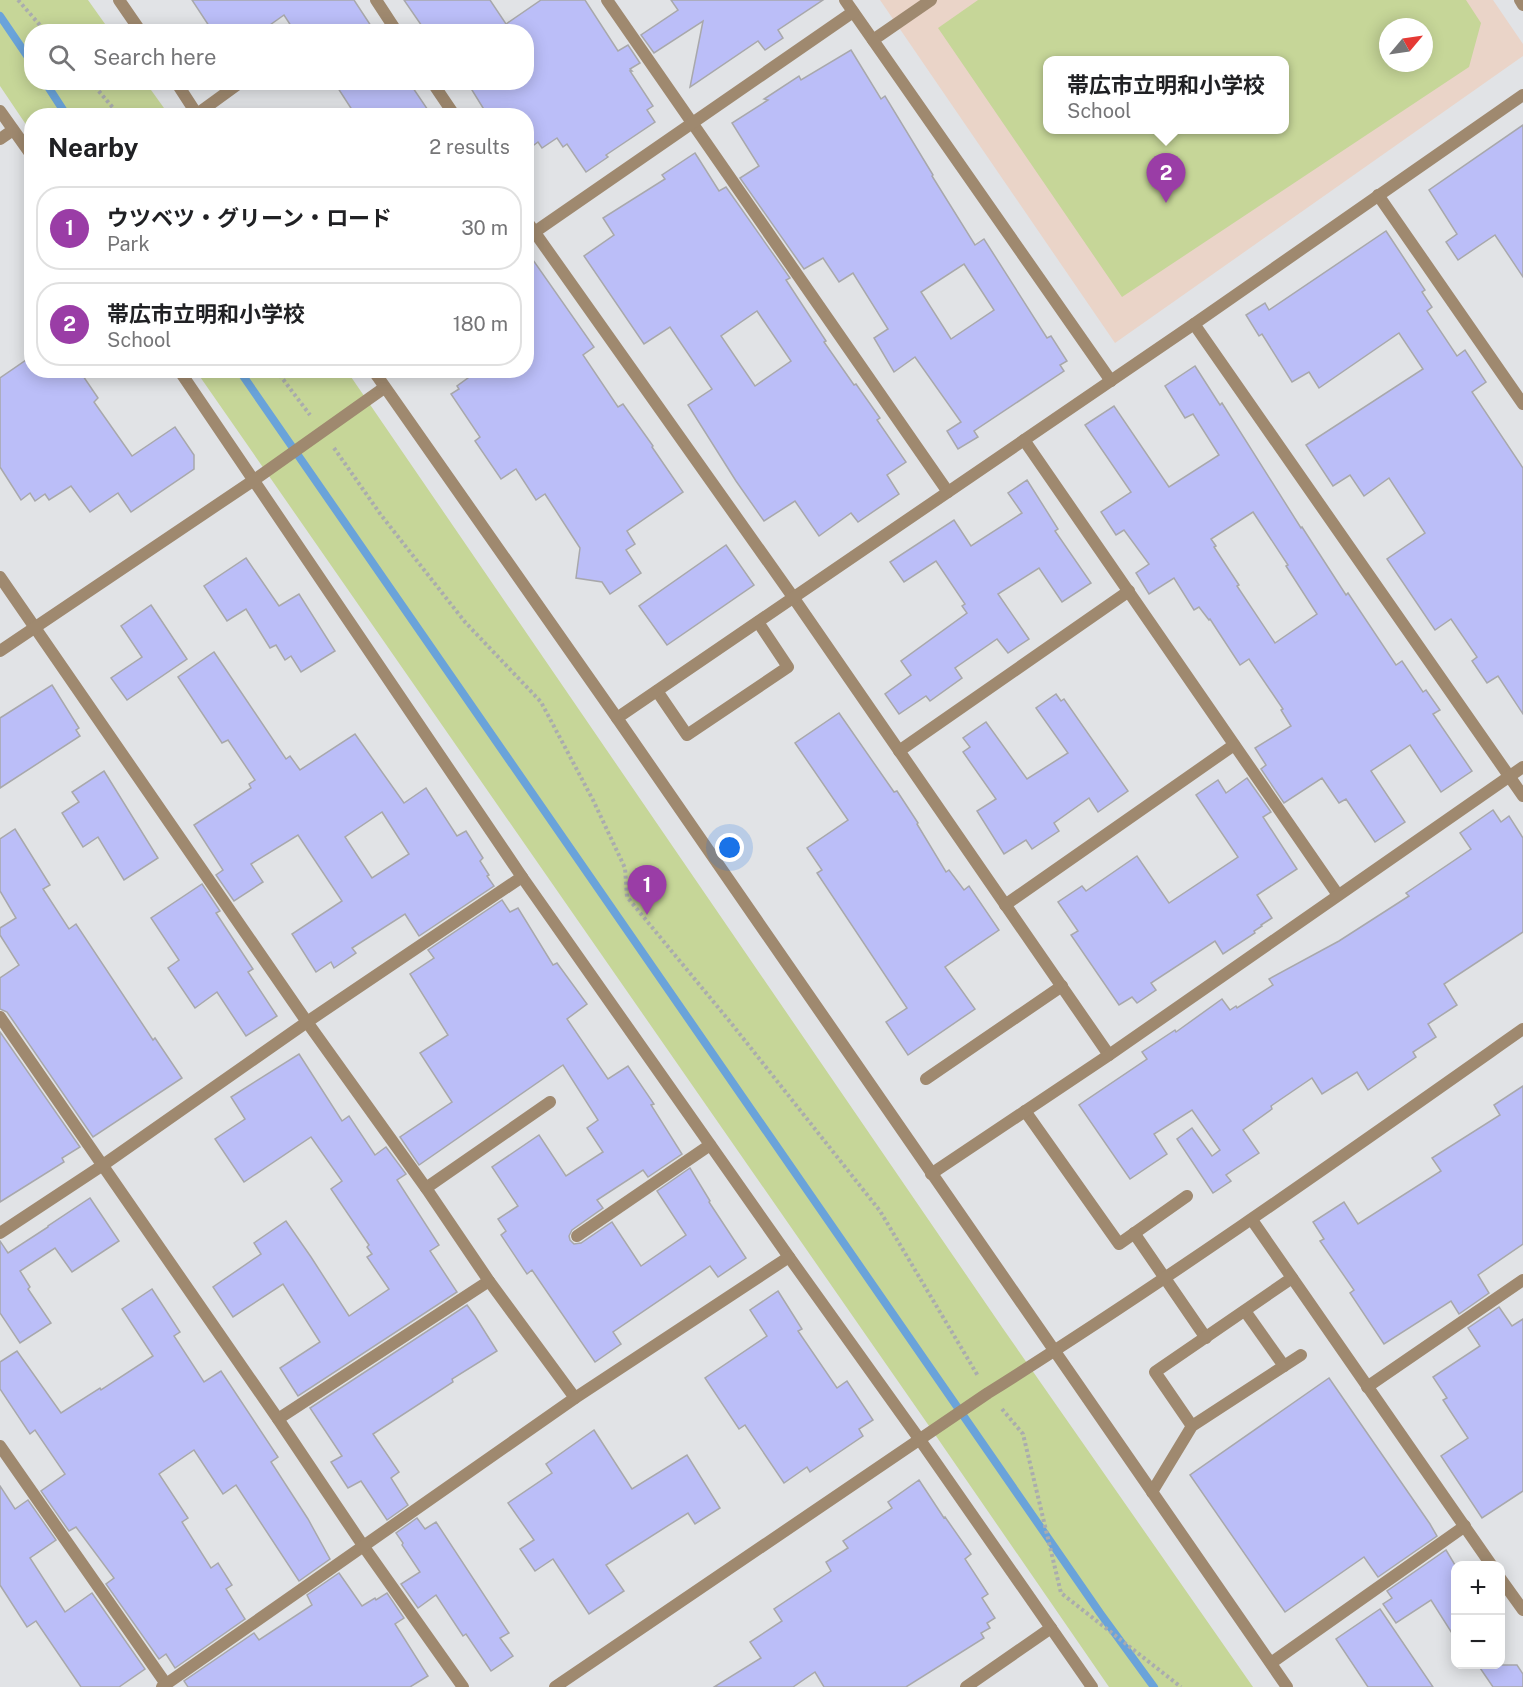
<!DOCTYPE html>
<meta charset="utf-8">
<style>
body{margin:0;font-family:"Public Sans","Noto Sans JP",sans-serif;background:#f2f2f2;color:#202124}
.controls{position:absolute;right:18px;bottom:18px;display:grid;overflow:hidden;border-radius:12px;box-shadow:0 3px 15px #0003}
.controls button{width:54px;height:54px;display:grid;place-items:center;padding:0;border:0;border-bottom:2px solid #e0e0e0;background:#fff;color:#202124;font:30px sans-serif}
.compass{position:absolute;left:1379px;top:18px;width:54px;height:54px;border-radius:50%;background:#fff;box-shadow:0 3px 15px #0003;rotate:61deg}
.you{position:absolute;left:730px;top:848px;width:21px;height:21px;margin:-15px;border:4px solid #fff;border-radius:50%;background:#1a73e8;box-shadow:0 0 0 9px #1a73e833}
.badge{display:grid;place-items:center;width:39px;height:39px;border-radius:50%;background:#9a3da6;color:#fff;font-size:20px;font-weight:700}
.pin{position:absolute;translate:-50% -50px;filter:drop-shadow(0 2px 3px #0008)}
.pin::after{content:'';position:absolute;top:32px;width:21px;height:18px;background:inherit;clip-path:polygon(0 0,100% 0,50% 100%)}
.popup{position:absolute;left:1043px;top:56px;width:246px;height:78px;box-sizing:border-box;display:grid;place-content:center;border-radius:12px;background:#fff;filter:drop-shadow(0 2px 4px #0005);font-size:20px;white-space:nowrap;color:#757577}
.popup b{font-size:22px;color:#202124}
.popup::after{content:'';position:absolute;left:50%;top:100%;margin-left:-12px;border:12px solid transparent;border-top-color:#fff}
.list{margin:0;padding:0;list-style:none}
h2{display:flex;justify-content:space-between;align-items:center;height:78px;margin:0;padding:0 24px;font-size:26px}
h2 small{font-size:20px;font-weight:400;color:#757577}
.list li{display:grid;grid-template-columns:39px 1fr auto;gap:18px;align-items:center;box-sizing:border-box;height:84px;margin:0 12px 12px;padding:0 12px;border:2px solid #e0e0e0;border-radius:24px}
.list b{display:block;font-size:22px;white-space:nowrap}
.list p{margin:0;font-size:20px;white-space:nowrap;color:#757577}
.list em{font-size:20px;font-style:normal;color:#757577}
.icon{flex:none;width:33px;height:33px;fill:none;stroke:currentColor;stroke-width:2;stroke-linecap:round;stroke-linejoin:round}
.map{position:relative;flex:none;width:1523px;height:1687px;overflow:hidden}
.search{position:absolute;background:#fff;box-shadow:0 3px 15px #0003;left:24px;top:24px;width:510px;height:66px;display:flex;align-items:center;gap:15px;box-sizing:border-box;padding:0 21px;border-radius:24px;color:#757577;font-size:22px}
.panel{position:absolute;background:#fff;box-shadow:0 3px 15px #0003;left:24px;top:108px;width:510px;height:270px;border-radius:24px}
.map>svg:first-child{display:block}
.education{fill:#ead4c8;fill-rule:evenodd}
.green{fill:#c6d698;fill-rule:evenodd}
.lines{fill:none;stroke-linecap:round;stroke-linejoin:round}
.stream{stroke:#6aa3da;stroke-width:8}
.building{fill:#bbbef8;stroke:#a8a8ab;stroke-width:1.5;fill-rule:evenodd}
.path{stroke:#aaacae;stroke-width:4;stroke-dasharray:3 3;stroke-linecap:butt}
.service{stroke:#9f896f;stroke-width:12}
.minor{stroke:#9f896f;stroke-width:12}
.tertiary{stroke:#9f896f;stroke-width:12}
</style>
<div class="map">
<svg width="1523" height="1687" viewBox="0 0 1523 1687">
<rect width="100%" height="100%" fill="#e1e3e6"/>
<path class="education" d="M880 0H1493L1523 44V56L1115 343ZM1388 27H1424V63H1388ZM1048 61H1284V130H1048Z"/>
<g class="green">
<path d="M0 0H88L110 31 32 32V82L146 83 169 115 32 116 31 132 0 86Z"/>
<path d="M978 0H1466L1481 23 1469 67 1122 297 938 28ZM1388 27H1424V63H1388ZM1048 61H1284V130H1048Z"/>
<path d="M196 371H347L1004 1330 1253 1687H1109L936 1436Z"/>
</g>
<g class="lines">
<g class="stream">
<path d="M0 16 32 63"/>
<path d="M45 82 67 116"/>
<path d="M239 370 1100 1613 1154 1687"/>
</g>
</g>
<g class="building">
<path d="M192 0H354L375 32H295L284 15 260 32H213Z"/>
<path d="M404 0H490L506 24 541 0H585L618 51 628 45 640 63 630 69 632 71H630L653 106 647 110 655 122 606 155 608 157 586 172 567 144 563 147 557 138 542 148 538 142 526 151V116H488L467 82H526V32H426Z"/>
<path d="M671 0H823L778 30 783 38 765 50 758 41 690 87 703 21 654 53 641 35 678 10Z"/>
<path d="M851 50 881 99 885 96 933 175 932 176 975 245 984 239 1047 338 1051 336 1067 361 1060 365 1064 371 974 431 978 437 958 449 947 431 961 422 915 357 894 372 874 338 888 329 853 273 839 282 823 258 804 269 740 178 759 166 732 123 768 100 764 99 799 76 801 80ZM964 264 994 310 951 339 921 292Z"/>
<path d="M334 82H409L432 116H356Z"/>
<path d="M1523 125V277L1495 235 1458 260 1446 242 1457 234 1429 190Z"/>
<path d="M695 153 719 191 726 187 790 278 786 280 826 341 824 342 854 385 856 384 880 418 877 420 906 462 887 475 899 494 858 522 851 513 819 536 795 501 764 521 736 481 688 405 712 389 670 327 644 344 584 256 614 235 603 218 665 179 662 175ZM757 311 791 361 755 386 721 336Z"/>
<path d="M1386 231 1425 290 1422 292 1432 307 1427 311 1457 356 1465 350 1486 382 1472 392 1523 468V714L1498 676 1487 683 1472 661 1477 657 1451 619 1435 630 1387 559 1425 533 1389 478 1364 496 1350 475 1333 486 1306 445 1423 369 1399 333 1319 388 1309 372 1292 382 1262 334 1259 336 1246 315 1265 303 1269 310Z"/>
<path d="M526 250 594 347 583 355 618 407 623 404 653 446 652 447 683 492 627 531 635 544 626 550 641 573 610 594 602 582 576 578 580 548 545 494 536 500 516 469 501 479 475 441 480 437 451 394 459 389 457 386 479 370H526Z"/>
<path d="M32 356V370H79L98 398 94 402 132 456 175 427 194 455V469L131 512 118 493 90 512 71 486 49 500 45 494 35 501 30 493 21 500 0 467V378Z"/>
<path d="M1195 366 1220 405 1222 403 1301 528 1302 527 1346 595 1348 593 1396 665 1402 661 1423 692 1426 690 1440 710 1433 714 1472 771 1441 792 1410 745 1371 771 1405 822 1375 842 1346 799 1339 803 1322 778 1284 803 1261 769 1266 765 1255 748 1291 726 1281 710 1283 709 1249 659 1240 665 1210 619 1209 620 1199 607 1194 610 1174 578 1149 594 1136 573 1149 564 1124 530 1116 535 1101 512 1131 492 1085 425 1114 406 1169 487 1219 455 1193 414 1185 418 1165 386ZM1253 512 1288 565 1286 566 1317 614 1275 643 1237 586 1239 585 1214 547 1216 546 1211 539Z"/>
<path d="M1027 480 1058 529 1055 531 1091 583 1062 602 1039 568 998 594 1029 639 1008 653 997 639 955 668 962 678 930 701 926 696 899 714 885 694 911 675 901 661 967 613 962 606 965 604 936 561 904 582 890 562 954 520 971 546 1022 513 1008 493Z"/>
<path d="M726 545 754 585 667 645 639 606Z"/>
<path d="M246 558 279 606 299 594 335 651 301 672 291 656 285 660 276 645 270 648 246 609 227 621 204 586Z"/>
<path d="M151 605 187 659 127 700 111 678 142 657 121 626Z"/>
<path d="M214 652 286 759 290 756 300 770 355 734 404 803 426 788 457 836 466 831 483 858 480 861 489 875 487 876 494 886 419 936 405 914 352 948 356 953 334 968 331 962 316 972 292 934 342 901 298 835 251 864 263 882 234 901 216 875 223 870 194 825 251 788 249 784 255 780 228 740 222 743 178 677ZM382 812 409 854 372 878 345 837Z"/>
<path d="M52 685 79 728 76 730 80 736 0 788V718Z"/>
<path d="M1056 694 1061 701 1064 699 1128 791 1098 812 1089 798 1054 823 1059 831 1032 849 1026 840 1004 854 977 811 996 799 963 752 970 747 963 738 986 722 1027 779 1068 753 1036 708Z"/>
<path d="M839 713 894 792 897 791 918 823 917 824 946 872 949 870 964 890 969 886 999 930 945 967 975 1009 908 1055 886 1022 907 1008 817 873 822 870 807 848 848 820 795 743Z"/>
<path d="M104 771 158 858 124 880 98 837 83 847 62 813 79 802 72 792Z"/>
<path d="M1247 778 1271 812 1263 817 1297 869 1257 895 1272 918 1261 925 1262 926 1254 931 1255 933 1223 954 1215 941 1151 983 1156 990 1137 1003 1132 997 1119 1005 1071 935 1078 931 1058 902 1082 886 1086 891 1137 856 1169 903 1238 857 1196 795 1218 780 1226 793Z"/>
<path d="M1493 810 1501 822 1509 816 1523 838V932L1444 984 1457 1005 1428 1024 1436 1037 1413 1052 1416 1057 1368 1090 1357 1072 1322 1094 1312 1078 1271 1106 1272 1109 1243 1130 1259 1153 1226 1175 1231 1181 1213 1193 1177 1139 1192 1128 1212 1156 1220 1150 1192 1110 1154 1134 1167 1154 1130 1179 1079 1105 1147 1059 1142 1052 1175 1030 1176 1032 1222 999 1230 1010 1236 1006 1237 1008 1273 985 1269 979 1339 941 1409 896 1406 893 1471 849 1460 833Z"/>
<path d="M15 829 50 885 43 889 69 929 76 924 153 1040 155 1038 182 1078 93 1137 7 1012 0 1009V978L19 965 0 935V928L16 918 0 891V839Z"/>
<path d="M202 884 220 911 216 913 253 969 248 972 277 1016 246 1036 217 992 195 1008 168 968 179 960 151 918Z"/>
<path d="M502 900 510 912 518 908 553 965 557 963 587 1004 567 1019 608 1079 628 1066 654 1104 651 1105 682 1154 648 1177 643 1170 597 1200 603 1208 572 1230 569 1236 570 1240 574 1244 581 1243 612 1222 641 1266 686 1235 657 1191 690 1168 710 1201 709 1202 746 1258 718 1277 710 1266 613 1332 621 1344 595 1362 532 1270 527 1274 501 1235 506 1231 498 1219 518 1206 492 1167 539 1135 566 1176 603 1152 587 1128 598 1120 563 1065 419 1165 400 1137 452 1102 420 1053 448 1035 410 974 434 958 428 950Z"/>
<path d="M0 1032 80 1147 62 1158 64 1162 0 1202Z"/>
<path d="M299 1054 342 1121 349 1116 375 1155 386 1147 406 1174 397 1180 439 1245 430 1251 457 1292 298 1396 280 1368 320 1342 283 1284 233 1317 213 1287 261 1254 254 1243 286 1221 311 1257 349 1316 389 1289 367 1257 372 1254 367 1247 369 1245 331 1189 342 1181 311 1137 244 1182 215 1139 245 1119 231 1097Z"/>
<path d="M1523 1086V1244L1478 1275 1489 1293 1459 1314 1451 1301 1384 1344 1350 1293 1354 1290 1320 1241 1324 1239 1313 1222 1344 1202 1358 1224 1441 1171 1432 1158 1500 1115 1494 1105Z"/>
<path d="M90 1198 119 1241 72 1272 55 1248 20 1271 30 1287 28 1289 51 1323 20 1343 0 1313V1241L8 1253 48 1227V1226Z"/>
<path d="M152 1289 180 1332 174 1336 204 1382 221 1371 278 1457 271 1462 308 1519 330 1559 299 1581 236 1485 223 1494 194 1450 159 1474 188 1518 182 1522 211 1568 218 1563 232 1585 226 1589 245 1619 175 1668 166 1654 159 1659 106 1584 114 1578 76 1527 69 1531 41 1491 65 1474 35 1430 30 1434 0 1389V1362L17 1351 61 1413 100 1388 101 1390 153 1356 122 1309Z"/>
<path d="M778 1291 802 1329 798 1331 837 1388 847 1381 873 1420 859 1429 863 1436 810 1472 807 1467 784 1483 745 1425 739 1429 705 1378 767 1336 750 1310Z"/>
<path d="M467 1305 475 1316 497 1351 452 1379 453 1382 373 1434 399 1472 391 1478 408 1505 387 1520 361 1481 348 1488 331 1462 342 1456 310 1408Z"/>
<path d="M1499 1307 1512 1326 1523 1319V1491L1482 1518 1441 1456 1468 1438 1443 1400 1447 1398 1433 1377 1480 1346 1468 1328Z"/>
<path d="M1329 1378 1430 1524 1437 1536 1378 1577 1364 1557 1285 1612 1190 1475Z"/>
<path d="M594 1430 632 1489 687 1455 720 1508 695 1524 688 1513 606 1565 624 1591 589 1614 553 1559 535 1571 520 1549 534 1540 508 1503 552 1473 546 1464Z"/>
<path d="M919 1480 944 1518 945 1517 971 1554 965 1559 988 1594 982 1598 995 1618 987 1623 990 1628 981 1633 984 1638 906 1687H824L815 1672 793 1687H714L761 1658 750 1642 782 1621 774 1609 831 1571 826 1562 848 1548 843 1541 892 1508 888 1502Z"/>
<path d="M0 1486 15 1509 28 1500 56 1540 30 1558 65 1612 92 1593 145 1669 119 1687H81L36 1621 27 1627 0 1585Z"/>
<path d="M417 1518 425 1529 436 1522 509 1633 500 1638 513 1656 491 1671 466 1634 463 1636 436 1595 418 1608 401 1584 420 1572 402 1545 403 1543 396 1533Z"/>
<path d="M1446 1550 1455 1565V1638L1431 1600 1396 1623 1383 1604 1392 1598 1387 1591Z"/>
<path d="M339 1573 362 1606 375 1598 376 1600 387 1593 404 1618 395 1624 428 1676 410 1687H188L184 1681 254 1633 259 1640 312 1605 307 1595Z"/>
<path d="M1380 1609 1433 1687H1368L1336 1639Z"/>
<path d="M1478 1665H1517L1523 1674V1687H1493Z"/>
</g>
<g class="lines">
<g class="path">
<path d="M18 0 46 32"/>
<path d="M91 82 120 116"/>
<path d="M276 370 310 415"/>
<path d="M334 448 381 515 465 622 541 702 593 800 625 868 627 897 731 1023 880 1211 978 1376"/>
<path d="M1002 1409 1023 1434 1061 1593 1181 1687"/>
</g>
<g class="service">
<path d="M873 40 931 0"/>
<path d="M197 114 241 82"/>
<path d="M657 691 687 735 788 667 758 622"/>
<path d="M926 1079 1062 986"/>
<path d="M1025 1111 1119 1244 1187 1196"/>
<path d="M426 1188 550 1102"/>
<path d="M1134 1233 1206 1338"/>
<path d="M577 1236 710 1145"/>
<path d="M1245 1311 1284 1366"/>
<path d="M278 1419 489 1281"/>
<path d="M1192 1426 1155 1372 1292 1278"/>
<path d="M1152 1492 1192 1426 1301 1355"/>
<path d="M1271 1663 1465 1526"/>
</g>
<g class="minor">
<path d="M376 0 397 32"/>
<path d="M607 0 948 492"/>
<path d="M845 0 1111 381"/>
<path d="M1520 0 1523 5"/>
<path d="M432 82 455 116"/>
<path d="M0 111 32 156"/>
<path d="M0 139 13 130"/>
<path d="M1378 195 1523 404"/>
<path d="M526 220 793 597 1109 1055"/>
<path d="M526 238 853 12"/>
<path d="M1194 324 1523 796"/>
<path d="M179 370 522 877 789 1257 920 1440 1092 1687"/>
<path d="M1024 440 1338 895"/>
<path d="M0 577 307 1022 426 1188 489 1281 575 1398"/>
<path d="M0 651 254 480 384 388"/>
<path d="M617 718 1194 324 1523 95"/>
<path d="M899 751 1129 591"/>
<path d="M1005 905 1234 745"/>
<path d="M0 1017 278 1419 364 1547 463 1687"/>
<path d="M931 1174 1109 1055 1523 767"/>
<path d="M1252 1220 1492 1566"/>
<path d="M0 1233 103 1165 307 1022 522 877"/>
<path d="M1367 1387 1523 1280"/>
<path d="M0 1446 166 1684"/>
<path d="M1500 1578 1523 1610"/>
<path d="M162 1687 575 1398 789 1257"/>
<path d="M555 1687 988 1393C1171 1278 1347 1153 1523 1029"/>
<path d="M966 1687 1051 1628"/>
</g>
<g class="tertiary">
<path d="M119 0 141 32"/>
<path d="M176 82 198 116"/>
<path d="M373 370 617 718 1287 1687"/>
</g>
</g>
</svg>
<div class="controls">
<button>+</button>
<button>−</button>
</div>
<svg class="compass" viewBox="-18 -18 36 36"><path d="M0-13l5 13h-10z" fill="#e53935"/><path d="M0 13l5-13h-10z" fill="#757577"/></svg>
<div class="you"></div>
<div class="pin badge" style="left:647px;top:915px">1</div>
<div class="pin badge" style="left:1166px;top:203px">2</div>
<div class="popup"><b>帯広市立明和小学校</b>School</div>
<div class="search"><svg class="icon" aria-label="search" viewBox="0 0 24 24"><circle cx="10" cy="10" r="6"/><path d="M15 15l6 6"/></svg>Search here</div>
<section class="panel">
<h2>Nearby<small>2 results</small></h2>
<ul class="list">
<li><span class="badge">1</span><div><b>ウツベツ・グリーン・ロード</b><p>Park</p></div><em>30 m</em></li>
<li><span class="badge">2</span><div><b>帯広市立明和小学校</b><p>School</p></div><em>180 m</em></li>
</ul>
</section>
</div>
